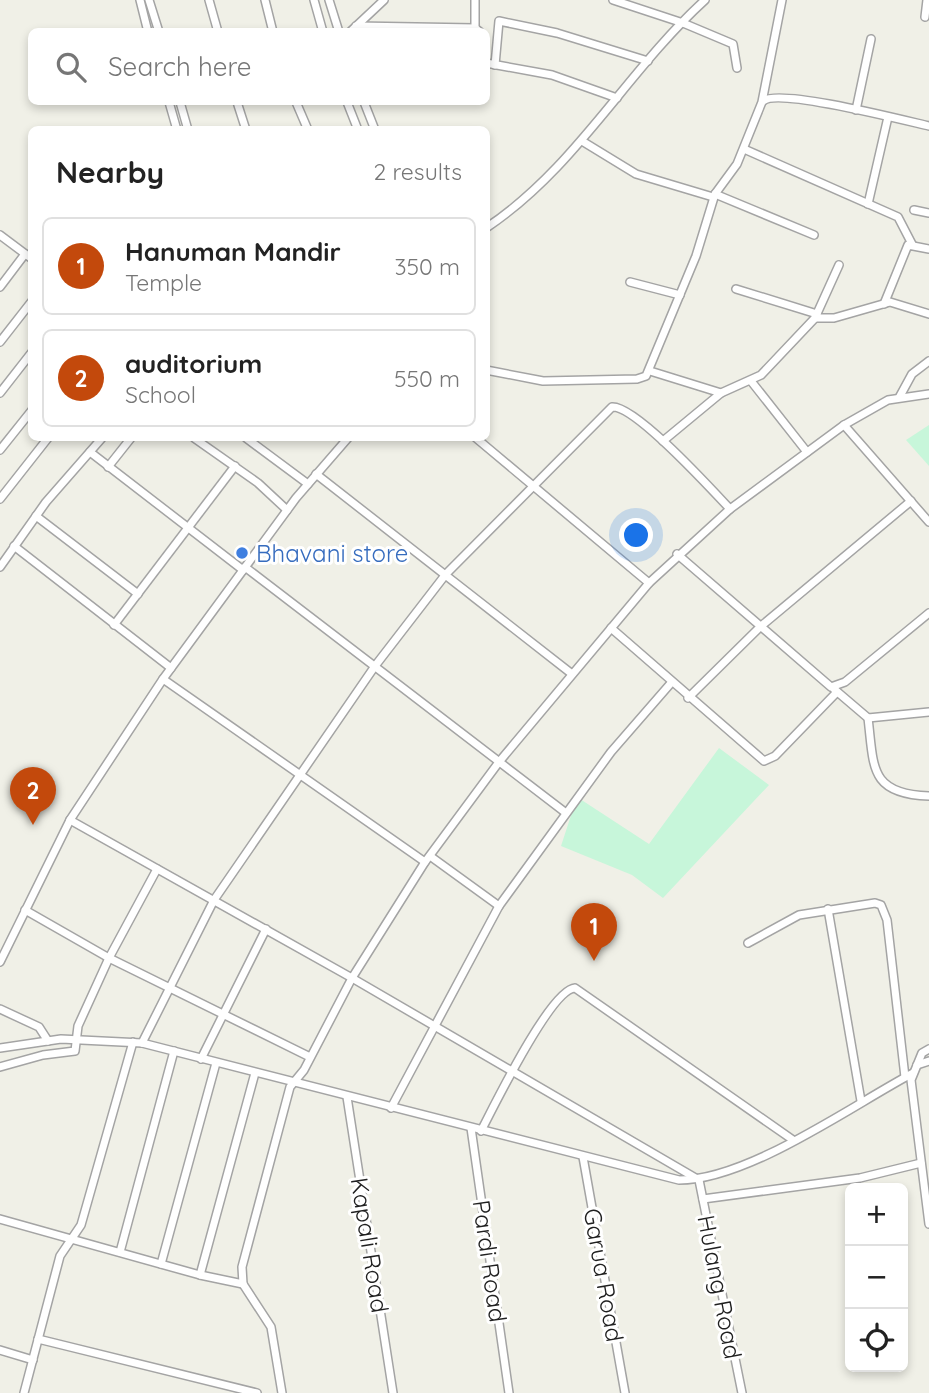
<!DOCTYPE html>
<meta charset="utf-8">
<style>
body{margin:0;font-family:Quicksand,sans-serif;background:#f2f2f2;color:#222}
.controls{position:absolute;right:21px;bottom:21px;display:grid;overflow:hidden;border-radius:10px;box-shadow:0 4px 10px #0003}
.controls button{width:63px;height:63px;display:grid;place-items:center;padding:0;border:0;border-bottom:2px solid #e0e0e0;background:#fff;color:#222;font:35px sans-serif}
.you{position:absolute;left:637px;top:536px;width:24px;height:24px;margin:-18px;border:5px solid #fff;border-radius:50%;background:#1a73e8;box-shadow:0 0 0 10px #1a73e833}
.badge{display:grid;place-items:center;width:46px;height:46px;border-radius:50%;background:#c3490c;color:#fff;font-size:23px;font-weight:700}
.pin{position:absolute;translate:-50% -58px;filter:drop-shadow(0 2px 4px #0008)}
.pin::after{content:'';position:absolute;top:37px;width:24px;height:21px;background:inherit;clip-path:polygon(0 0,100% 0,50% 100%)}
.list{margin:0;padding:0;list-style:none}
h2{display:flex;justify-content:space-between;align-items:center;height:91px;margin:0;padding:0 28px;font-size:30px}
h2 small{font-size:23px;font-weight:400;color:#767676}
.list li{display:grid;grid-template-columns:46px 1fr auto;gap:21px;align-items:center;box-sizing:border-box;height:98px;margin:0 14px 14px;padding:0 14px;border:2px solid #e0e0e0;border-radius:10px}
.list b{display:block;font-size:26px;white-space:nowrap}
.list p{margin:0;font-size:23px;white-space:nowrap;color:#767676}
.list em{font-size:23px;font-style:normal;color:#767676}
.icon{flex:none;width:38px;height:38px;fill:none;stroke:currentColor;stroke-width:2;stroke-linecap:round;stroke-linejoin:round}
.map{position:relative;flex:none;width:929px;height:1393px;overflow:hidden}
.search{position:absolute;background:#fff;box-shadow:0 4px 10px #0003;left:28px;top:28px;width:462px;height:77px;display:flex;align-items:center;gap:18px;box-sizing:border-box;padding:0 24px;border-radius:10px;color:#767676;font-size:26px}
.panel{position:absolute;background:#fff;box-shadow:0 4px 10px #0003;left:28px;top:126px;width:462px;height:315px;border-radius:10px}
.map>svg:first-child{display:block}
.park{fill:#c7f6da}
.lines{fill:none;stroke-linecap:round;stroke-linejoin:round}
.minor-casing{stroke:#a4a4a4;stroke-width:10}
.minor{stroke:#fff;stroke-width:7}
.shop-dot{fill:#3f7fe0;stroke:#fff;stroke-width:2.5}
.labels{text-anchor:middle;dominant-baseline:central;stroke-width:6;stroke-linejoin:round;paint-order:stroke}
.shop-label{font-size:24px;fill:#366cbe;stroke:#fff;text-anchor:start}
.street-label{font-size:24px;fill:#202020;stroke:#fff}
</style>
<div class="map">
<svg width="929" height="1393" viewBox="0 0 929 1393">
<rect width="100%" height="100%" fill="#f0f0e7"/>
<g class="park">
<path d="M929 425V466L906 440Z"/>
<path d="M719 748 769 785 663 898 632 875 561 846 577 797 649 844Z"/>
</g>
<g class="lines">
<g class="minor-casing">
<g id="minor">
<path d="M140 0 148 32"/>
<path d="M149 0 159 32"/>
<path d="M209 0 218 32"/>
<path d="M265 0 273 32"/>
<path d="M314 0 323 32"/>
<path d="M329 0 339 32"/>
<path d="M613 0 683 23 733 44 737 68"/>
<path d="M925 17 927 0"/>
<path d="M356 26 475 28 480 32"/>
<path d="M475 28V0"/>
<path d="M350 32 384 0"/>
<path d="M486 63 552 75 617 98"/>
<path d="M495 65 499 21 557 33 648 61"/>
<path d="M763 101C778 88 903 120 929 126"/>
<path d="M169 102 177 130"/>
<path d="M180 102 188 130"/>
<path d="M237 102 246 130"/>
<path d="M296 102 308 130"/>
<path d="M347 102 358 130"/>
<path d="M364 102 375 130"/>
<path d="M856 110 871 39"/>
<path d="M582 141 636 174 713 197"/>
<path d="M744 149 898 217 912 244"/>
<path d="M715 194 814 235"/>
<path d="M868 204 888 117"/>
<path d="M914 210 929 213"/>
<path d="M486 228C576 168 626 72 705 0"/>
<path d="M0 235 32 259"/>
<path d="M630 282 680 295"/>
<path d="M0 287 25 254"/>
<path d="M736 289 817 314"/>
<path d="M884 304 908 245 929 249"/>
<path d="M815 318 839 265"/>
<path d="M0 342 32 301"/>
<path d="M486 370 543 381 637 379 646 376 696 256 715 194 737 164 762 102 782 0"/>
<path d="M650 371 721 393"/>
<path d="M751 381 807 452"/>
<path d="M0 393 32 352"/>
<path d="M900 396 912 374 929 361"/>
<path d="M844 425 929 522"/>
<path d="M194 438 258 483 287 510"/>
<path d="M246 438 308 484"/>
<path d="M476 438 649 583"/>
<path d="M663 441 721 393 761 375 815 318H834L890 302 929 314"/>
<path d="M0 450 32 410"/>
<path d="M90 452 243 570"/>
<path d="M108 467 131 438"/>
<path d="M316 474 572 674"/>
<path d="M0 499 48 438"/>
<path d="M36 516 138 594"/>
<path d="M14 546 171 668"/>
<path d="M677 554 831 687 845 682 929 613"/>
<path d="M0 567 46 502 102 438"/>
<path d="M245 567 566 813"/>
<path d="M114 625 235 466"/>
<path d="M611 628 764 761 775 756 837 692"/>
<path d="M163 679 425 862"/>
<path d="M834 689 868 718C874 767 869 794 929 796"/>
<path d="M688 698 760 627 911 501"/>
<path d="M868 718 929 712"/>
<path d="M70 820 352 978 699 1180 742 1393"/>
<path d="M430 856 499 906"/>
<path d="M828 909 861 1101"/>
<path d="M25 910 109 958 310 1057"/>
<path d="M748 943 799 915 875 903 881 905 887 920 905 1077"/>
<path d="M0 962 70 820 163 679 296 498 348 438"/>
<path d="M0 1009 39 1027 48 1041"/>
<path d="M142 1043 214 900 375 666 446 574 612 407C635 405 712 490 730 509"/>
<path d="M0 1048 61 1039 142 1043 679 1180C748 1180 851 1106 913 1073"/>
<path d="M929 1049 922 1053 911 1080 929 1224"/>
<path d="M201 1059 266 929"/>
<path d="M917 1065 929 1061"/>
<path d="M0 1067 43 1055 75 1051 78 1026 109 958 157 869"/>
<path d="M347 1097 393 1393"/>
<path d="M391 1108 499 906 611 752 671 683"/>
<path d="M471 1128 509 1393"/>
<path d="M481 1131C494 1106 551 989 575 988L793 1140"/>
<path d="M583 1157 625 1393"/>
<path d="M703 1199 860 1178 921 1163"/>
<path d="M0 1219 200 1275 243 1284"/>
<path d="M120 1252 174 1051"/>
<path d="M161 1264 216 1063"/>
<path d="M200 1275 255 1073"/>
<path d="M38 1339 257 1393"/>
<path d="M0 1350 33 1360"/>
<path d="M24 1393 60 1256 81 1225 133 1042"/>
<path d="M282 1393 271 1327 243 1284 242 1267 290 1087 304 1070 352 978 425 862 499 762 649 583 730 509 844 425 888 400 929 394"/>
</g>
</g>
<use href="#minor" class="minor"/>
</g>
<circle class="shop-dot" cx="242" cy="553" r="7"/>
<g class="labels">
<g class="shop-label">
<text x="256" y="553">Bhavani store</text>
</g>
<g class="street-label">
<text transform="translate(370 1245) rotate(81)">Kapali Road</text>
<text transform="translate(490 1261) rotate(82)">Pardi Road</text>
<text transform="translate(604 1275) rotate(80)">Garua Road</text>
<text transform="translate(720 1287) rotate(79)">Hulang Road</text>
</g>
</g>
</svg>
<div class="controls">
<button>+</button>
<button>−</button>
<button><svg class="icon" aria-label="locate" viewBox="0 0 24 24"><circle cx="12" cy="12" r="6"/><path d="M12 2v4M12 18v4M2 12h4M18 12h4"/></svg></button>
</div>
<div class="you"></div>
<div class="pin badge" style="left:594px;top:961px">1</div>
<div class="pin badge" style="left:33px;top:825px">2</div>
<div class="search"><svg class="icon" aria-label="search" viewBox="0 0 24 24"><circle cx="10" cy="10" r="6"/><path d="M15 15l6 6"/></svg>Search here</div>
<section class="panel">
<h2>Nearby<small>2 results</small></h2>
<ul class="list">
<li><span class="badge">1</span><div><b>Hanuman Mandir</b><p>Temple</p></div><em>350 m</em></li>
<li><span class="badge">2</span><div><b>auditorium</b><p>School</p></div><em>550 m</em></li>
</ul>
</section>
</div>
